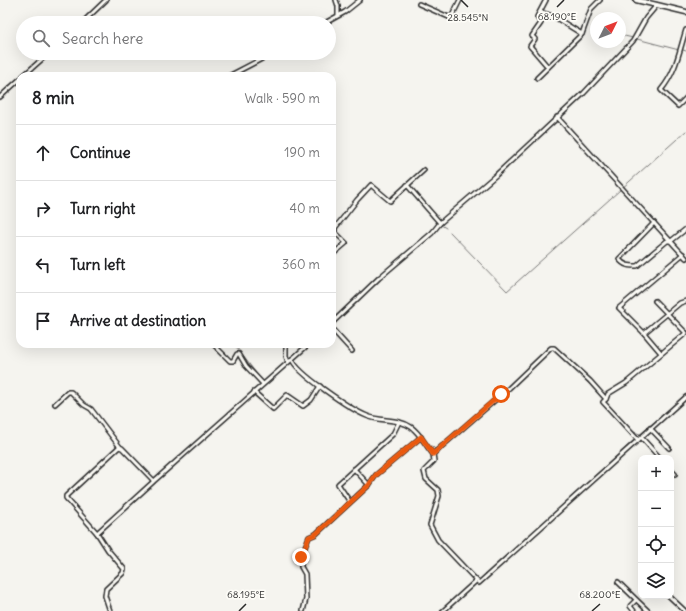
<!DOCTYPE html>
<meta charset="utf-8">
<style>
body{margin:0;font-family:Delius,sans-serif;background:#f6f6f6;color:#202124}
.controls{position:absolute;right:12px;bottom:12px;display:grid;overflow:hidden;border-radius:8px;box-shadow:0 4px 16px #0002}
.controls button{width:36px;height:36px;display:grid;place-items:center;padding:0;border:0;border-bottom:1px solid #e0e0e0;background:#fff;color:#202124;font:20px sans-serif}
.compass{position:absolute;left:590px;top:12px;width:36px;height:36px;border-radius:50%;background:#fff;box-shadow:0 4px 16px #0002;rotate:48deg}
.stop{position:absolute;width:12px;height:12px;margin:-9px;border:3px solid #ea580c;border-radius:50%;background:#fff}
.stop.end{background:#ea580c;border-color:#fff;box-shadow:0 1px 4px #0008}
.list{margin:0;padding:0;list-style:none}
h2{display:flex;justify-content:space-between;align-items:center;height:52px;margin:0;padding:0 16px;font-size:17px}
h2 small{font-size:13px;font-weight:400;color:#757577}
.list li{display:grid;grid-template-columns:26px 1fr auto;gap:12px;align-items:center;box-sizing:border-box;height:56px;padding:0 16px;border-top:1px solid #e0e0e0}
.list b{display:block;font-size:15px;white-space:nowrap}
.list em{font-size:13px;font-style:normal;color:#757577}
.icon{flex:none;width:22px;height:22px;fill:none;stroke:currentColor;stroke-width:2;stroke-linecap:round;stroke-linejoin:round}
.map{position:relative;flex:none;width:686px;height:611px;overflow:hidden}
.search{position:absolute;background:#fff;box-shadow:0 4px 16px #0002;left:16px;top:16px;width:320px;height:44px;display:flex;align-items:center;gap:10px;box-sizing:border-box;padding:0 14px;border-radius:22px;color:#757577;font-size:15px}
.panel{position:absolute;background:#fff;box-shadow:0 4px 16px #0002;left:16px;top:72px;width:320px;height:276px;border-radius:12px}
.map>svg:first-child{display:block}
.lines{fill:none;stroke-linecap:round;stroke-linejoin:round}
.stream{stroke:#797877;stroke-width:1}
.street-casing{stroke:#2b2b2b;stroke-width:6}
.secondary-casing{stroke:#2b2b2b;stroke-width:7}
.street{stroke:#fdfcf7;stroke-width:3}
.secondary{stroke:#fdfcf7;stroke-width:4}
.route{stroke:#ea580c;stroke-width:5}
.ticks{fill:none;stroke:#2b2b2b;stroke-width:1.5}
.ticks-label{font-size:10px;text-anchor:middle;fill:#2b2b2b;stroke:#fdfcf7;stroke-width:3.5;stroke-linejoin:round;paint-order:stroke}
</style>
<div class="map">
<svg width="686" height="611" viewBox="0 0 686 611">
<rect width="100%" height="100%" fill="#f5f4ef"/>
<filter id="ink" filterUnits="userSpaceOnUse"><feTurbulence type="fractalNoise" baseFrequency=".025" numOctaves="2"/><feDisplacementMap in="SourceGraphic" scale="8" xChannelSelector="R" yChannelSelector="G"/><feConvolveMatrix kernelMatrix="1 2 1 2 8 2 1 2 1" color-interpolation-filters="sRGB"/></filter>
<g filter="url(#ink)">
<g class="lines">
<g class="stream">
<path d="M620 35 633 38"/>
<path d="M637 39 679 50"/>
<path d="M683 50 686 51"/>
<path d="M441 225 446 228"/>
<path d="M450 232 507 291 686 131"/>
<path d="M404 255 436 226"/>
<path d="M234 344 259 377"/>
<path d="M560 356 572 367"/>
<path d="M576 370 634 432 640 434"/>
<path d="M637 437 686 394"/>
<path d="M432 446 436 450"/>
<path d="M480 580 635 439"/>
<path d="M461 597 477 583"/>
</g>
<g class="street-casing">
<g id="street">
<path d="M336 0 338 6V15"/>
<path d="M546 0 537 17 541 23 532 36 535 39 530 46 548 67"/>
<path d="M419 4 451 18 460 0"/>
<path d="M540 12 553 16 582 34"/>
<path d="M82 23 106 0"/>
<path d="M325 23 345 12 360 0"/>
<path d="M686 30C679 52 676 72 661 90L678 106 686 98"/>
<path d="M23 76 49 53"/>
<path d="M229 76 273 53"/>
<path d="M537 78 582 34 591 9 600 0"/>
<path d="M0 97 20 79"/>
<path d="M557 117 686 258"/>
<path d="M407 185 440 223"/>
<path d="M654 223 619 259C624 266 630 266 637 266L667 241H671L686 229"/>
<path d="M332 255 346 243 335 232V228L357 200 371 185 390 201 424 170"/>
<path d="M655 301 686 333"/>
<path d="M332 323 379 278 432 233 440 223 496 175 584 93 633 41 646 18 657 5"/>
<path d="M332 329 352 351"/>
<path d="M644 333 619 308 683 254"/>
<path d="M213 344 230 361H233L237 354H239L246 366 263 384"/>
<path d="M286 344V356L288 362"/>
<path d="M661 353 644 333 680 303 686 301"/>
<path d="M292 359C296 373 352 410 367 416 381 422 398 418 411 427 421 434 425 445 433 454L509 388 551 348H554L590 381 606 399 603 402 638 440"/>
<path d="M254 392 273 409 287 395 303 406 311 400 320 386"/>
<path d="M606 399 608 394 626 383 686 333"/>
<path d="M55 404 68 392H71L84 405 91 409 120 447"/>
<path d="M650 428 669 448"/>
<path d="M641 437 660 458"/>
<path d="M433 454 434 461 424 471 426 479 438 490 439 496 430 525 438 540 479 583 686 397"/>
<path d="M354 469 369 485"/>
<path d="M671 470 675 474"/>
<path d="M350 502 338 484 393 434 399 422"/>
<path d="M97 533 153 482V480"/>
<path d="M618 582 648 611"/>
<path d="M669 596 685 611"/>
<path d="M110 611 105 596 106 589 123 573 124 569 108 550 97 533 66 498V496L119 447 122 448 154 481 309 344"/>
<path d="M303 611 306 599 305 574 301 567V557L309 537 316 534 369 485 376 475 421 437"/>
<path d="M443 611 476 581"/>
<path d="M634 611 630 606 636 600"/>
</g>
</g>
<g class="secondary-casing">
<path id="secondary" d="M636 0 686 12"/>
</g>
<use href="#street" class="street"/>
<use href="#secondary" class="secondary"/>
</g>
</g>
<g class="lines" filter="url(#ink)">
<path class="route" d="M301 557 309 537 316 534 369 485 376 475 421 437 433 454 501 394"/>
</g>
<path class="ticks" d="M461 0 468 7M557 7 564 0M239 611 246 604M592 611 600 604"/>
<g class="ticks-label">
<text x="557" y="20">68.190°E</text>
<text x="468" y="21">28.545°N</text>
<text x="246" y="598">68.195°E</text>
<text x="600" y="598">68.200°E</text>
</g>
</svg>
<div class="controls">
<button>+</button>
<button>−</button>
<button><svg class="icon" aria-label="locate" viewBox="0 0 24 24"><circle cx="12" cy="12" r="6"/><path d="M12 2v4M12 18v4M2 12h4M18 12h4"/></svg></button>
<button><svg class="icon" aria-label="layers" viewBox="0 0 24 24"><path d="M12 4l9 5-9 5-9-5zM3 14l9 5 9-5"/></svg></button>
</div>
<svg class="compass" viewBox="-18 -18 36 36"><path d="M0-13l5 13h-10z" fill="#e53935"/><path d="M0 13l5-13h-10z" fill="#757577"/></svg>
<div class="stop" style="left:501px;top:394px"></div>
<div class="stop end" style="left:301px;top:557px"></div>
<div class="search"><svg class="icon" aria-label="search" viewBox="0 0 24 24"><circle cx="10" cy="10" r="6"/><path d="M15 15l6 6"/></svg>Search here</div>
<section class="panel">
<h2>8 min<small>Walk · 590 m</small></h2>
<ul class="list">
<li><svg class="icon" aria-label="ahead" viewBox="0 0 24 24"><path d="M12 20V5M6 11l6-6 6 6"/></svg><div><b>Continue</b></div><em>190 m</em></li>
<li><svg class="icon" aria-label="right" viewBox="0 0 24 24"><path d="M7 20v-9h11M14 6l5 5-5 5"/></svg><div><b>Turn right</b></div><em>40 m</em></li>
<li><svg class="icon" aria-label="left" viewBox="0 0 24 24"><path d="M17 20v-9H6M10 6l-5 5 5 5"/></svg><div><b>Turn left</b></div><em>360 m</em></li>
<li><svg class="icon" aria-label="arrive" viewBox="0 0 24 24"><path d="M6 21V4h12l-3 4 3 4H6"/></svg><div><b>Arrive at destination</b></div></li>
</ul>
</section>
</div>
